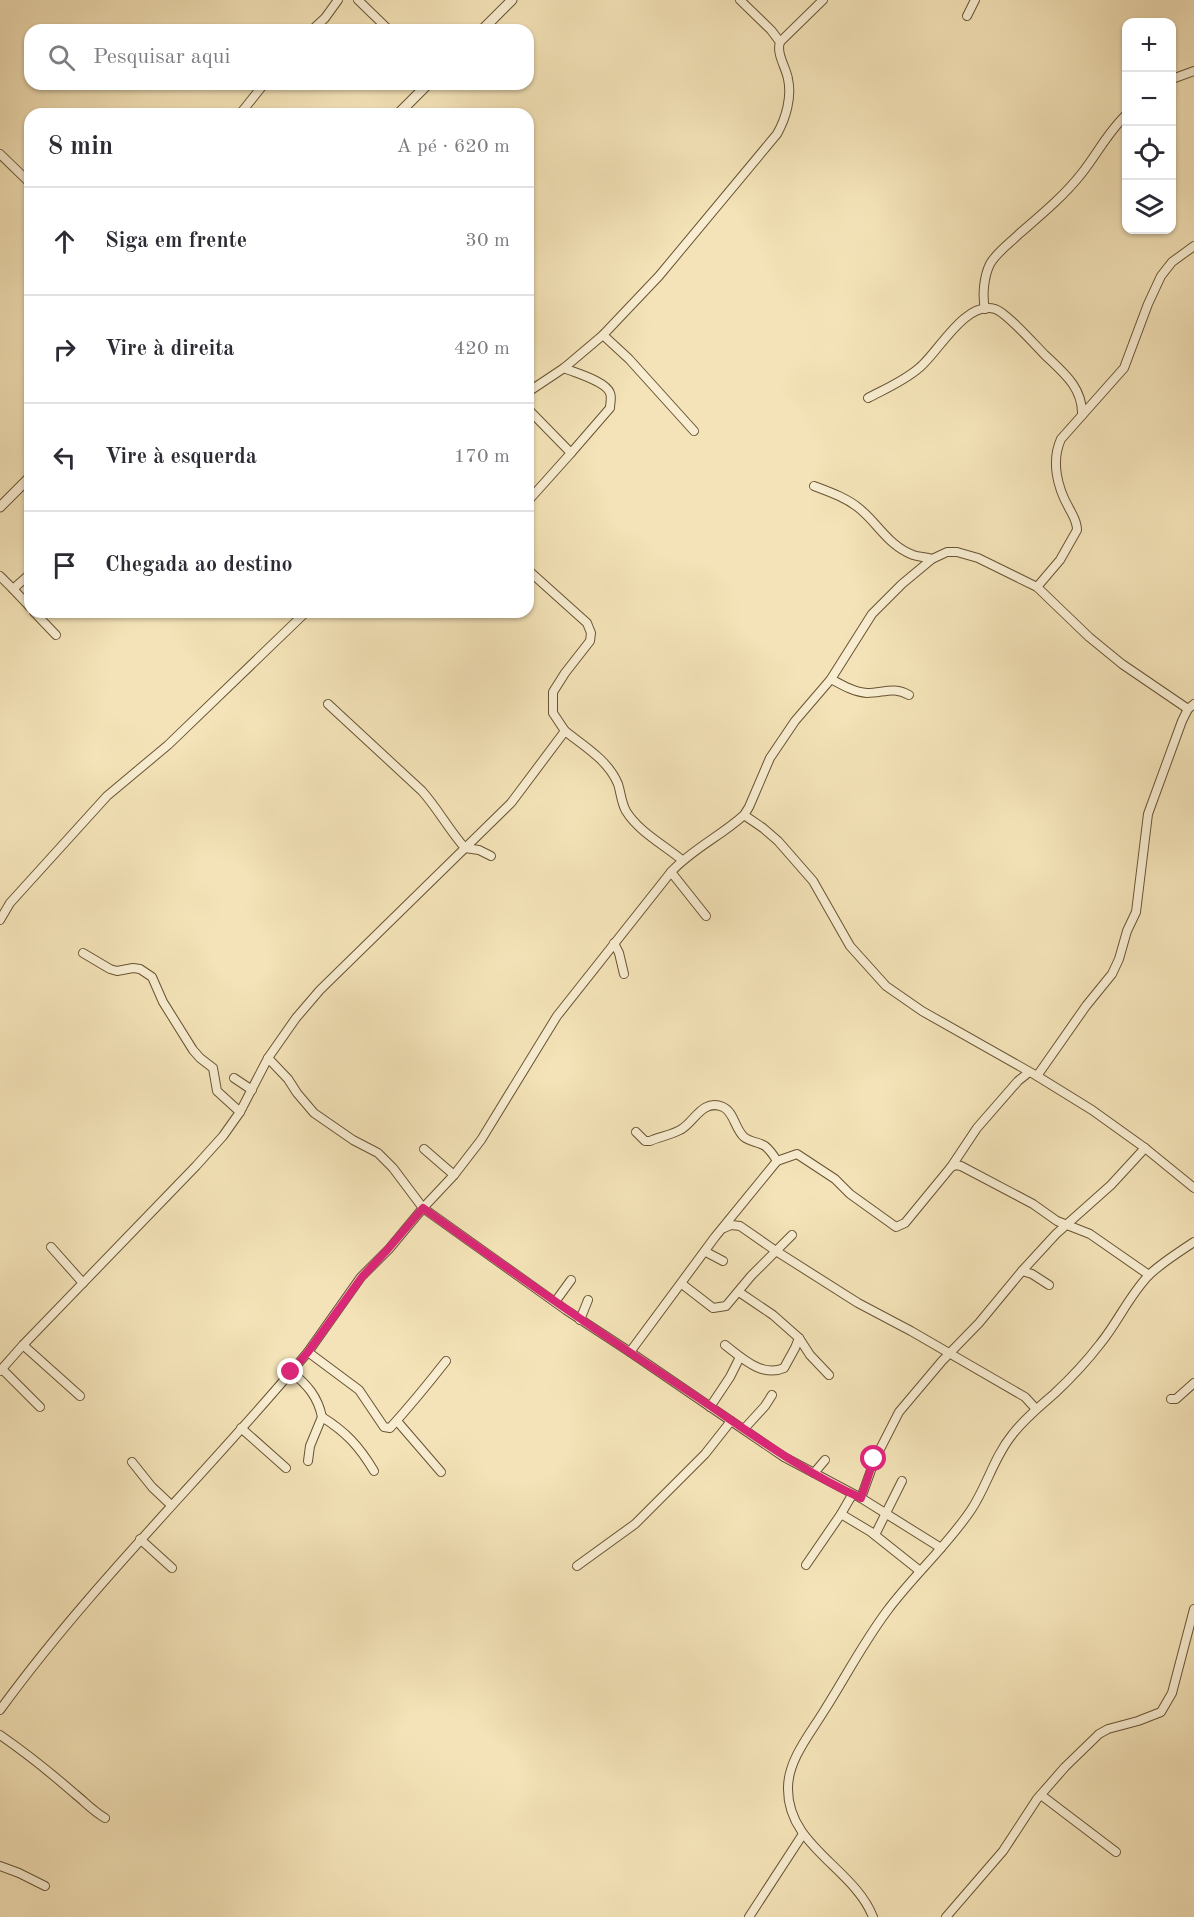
<!DOCTYPE html>
<html lang="pt">
<meta charset="utf-8">
<style>
body{margin:0;font-family:"Old Standard TT",serif;background:#f2f2f3;color:#2b2b33}
.controls{position:absolute;right:18px;top:18px;display:grid;overflow:hidden;border-radius:12px;box-shadow:0 2px 4px #0004}
.controls button{width:54px;height:54px;display:grid;place-items:center;padding:0;border:0;border-bottom:2px solid #e1e1e2;background:#fff;color:#2b2b33;font:30px sans-serif}
.stop{position:absolute;width:18px;height:18px;margin:-14px;border:4px solid #db2777;border-radius:50%;background:#fff}
.stop.end{background:#db2777;border-color:#fff;box-shadow:0 2px 6px #0008}
.list{margin:0;padding:0;list-style:none}
h2{display:flex;justify-content:space-between;align-items:center;height:78px;margin:0;padding:0 24px;font-size:26px}
h2 small{font-size:20px;font-weight:400;color:#7c7c81}
.list li{display:grid;grid-template-columns:39px 1fr auto;gap:18px;align-items:center;box-sizing:border-box;height:108px;padding:0 24px;border-top:2px solid #e1e1e2}
.list b{display:block;font-size:22px;white-space:nowrap}
.list em{font-size:20px;font-style:normal;color:#7c7c81}
.icon{flex:none;width:33px;height:33px;fill:none;stroke:currentColor;stroke-width:2;stroke-linecap:round;stroke-linejoin:round}
.map{position:relative;flex:none;width:1194px;height:1917px;overflow:hidden}
.search{position:absolute;background:#fff;box-shadow:0 2px 4px #0004;left:24px;top:24px;width:510px;height:66px;display:flex;align-items:center;gap:15px;box-sizing:border-box;padding:0 21px;border-radius:18px;color:#7c7c81;font-size:22px}
.panel{position:absolute;background:#fff;box-shadow:0 2px 4px #0004;left:24px;top:108px;width:510px;height:510px;border-radius:18px}
.map>svg:first-child{display:block}
.lines{fill:none;stroke-linecap:round;stroke-linejoin:round}
.minor-casing{stroke:#685332;stroke-width:10}
.tertiary-casing{stroke:#685332;stroke-width:11}
.minor{stroke:#f8edd1;stroke-width:8}
.tertiary{stroke:#f8edd1;stroke-width:9}
.route{stroke:#db2777;stroke-width:8}
</style>
<div class="map">
<svg width="1194" height="1917" viewBox="0 0 1194 1917">
<rect width="100%" height="100%" fill="#f4e3b8"/>
<filter id="stains"><feTurbulence type="fractalNoise" baseFrequency=".00333" numOctaves="4"/><feColorMatrix values="0 0 0 0 .2 0 0 0 0 .09 0 0 0 0 .02 0 0 0 .5 -.17"/></filter>
<radialGradient id="worn" r=".72"><stop offset=".6" stop-color="#630" stop-opacity="0"/><stop offset="1" stop-color="#630" stop-opacity=".3"/></radialGradient>
<g class="lines">
<g class="minor-casing">
<g id="minor">
<path d="M358 0 389 30"/>
<path d="M967 16 975 0"/>
<path d="M312 30 325 18 338 0"/>
<path d="M780 42 823 0"/>
<path d="M1172 79 1194 71"/>
<path d="M240 114 264 84"/>
<path d="M0 154 30 183"/>
<path d="M985 309C982 295 984 276 990 264 996 253 1010 243 1019 234 1041 215 1064 196 1082 173 1097 154 1108 132 1126 115"/>
<path d="M603 335 629 359 694 431"/>
<path d="M564 368C575 373 606 381 610 393 612 398 610 403 610 408L571 453"/>
<path d="M528 392 564 368 603 335 659 276 777 134C786 118 792 97 788 79 786 67 776 54 780 42L771 30 740 0"/>
<path d="M868 398C885 389 904 381 919 368 938 353 965 300 995 309 1007 313 1035 345 1045 355 1064 373 1083 388 1082 415"/>
<path d="M528 409 571 453 528 501"/>
<path d="M814 486C830 492 847 498 860 509 879 525 889 546 913 555 919 557 926 557 932 559"/>
<path d="M0 576 13 589 30 574"/>
<path d="M1037 587 1060 560 1077 530C1077 521 1073 516 1069 508 1057 487 1051 461 1061 439L1124 368 1148 304 1161 276 1172 262 1194 246"/>
<path d="M13 589 30 607"/>
<path d="M34 612 56 635"/>
<path d="M831 679C842 685 854 692 867 693 883 693 894 686 909 695"/>
<path d="M328 704 422 791C438 809 449 830 465 848L479 850 491 856"/>
<path d="M565 731C584 746 608 760 618 784 621 793 621 802 626 811 638 831 664 845 682 860"/>
<path d="M744 815 749 807 770 758 795 721 831 679 872 614 902 584 932 559 947 552H957L978 558 1037 587 1089 637 1122 664 1188 709 1194 704"/>
<path d="M671 872 706 916"/>
<path d="M0 920 10 903 107 796 168 745 306 612"/>
<path d="M614 943 619 953 624 974"/>
<path d="M83 953 110 969 117 971 133 968 140 969 152 977 163 1002 193 1050 200 1058 213 1068 217 1091 240 1112"/>
<path d="M268 1058 288 1079 297 1093 314 1113 353 1140 378 1153 393 1168 423 1208 566 1310 630 1352 731 1421 784 1457 861 1498 941 1548"/>
<path d="M1037 1076 1086 1006 1112 974 1119 959 1127 931 1136 912 1148 814 1182 721 1188 709"/>
<path d="M234 1078 252 1090"/>
<path d="M636 1132 645 1141H650C659 1137 671 1135 680 1130 694 1123 702 1098 723 1107 734 1112 735 1129 744 1137 750 1142 759 1142 765 1146 770 1150 774 1156 777 1161L797 1154 835 1179 850 1194 896 1227 905 1223 951 1167 956 1165 961 1166 1033 1204 1057 1221 1090 1234 1149 1275"/>
<path d="M424 1149 454 1175"/>
<path d="M951 1167 977 1128 1018 1081 1028 1073"/>
<path d="M724 1228 731 1225 740 1226 776 1251 858 1303 911 1331 1025 1397 1036 1409"/>
<path d="M51 1247 83 1283"/>
<path d="M706 1252 723 1261"/>
<path d="M1022 1271 1032 1274 1049 1285"/>
<path d="M682 1284 713 1308 726 1306 751 1276 792 1235"/>
<path d="M739 1292 773 1315 799 1338 810 1355 829 1375"/>
<path d="M555 1302 571 1280"/>
<path d="M580 1320 588 1300"/>
<path d="M23 1345 80 1396"/>
<path d="M725 1345C741 1357 762 1378 784 1368L795 1348 799 1338"/>
<path d="M308 1352 359 1390 384 1427 390 1428C410 1406 428 1384 446 1361"/>
<path d="M630 1352 715 1237 777 1161"/>
<path d="M2 1369 40 1407"/>
<path d="M0 1371 23 1345 196 1166 223 1136 240 1112 268 1058 296 1018 320 990 511 803 565 731 553 713V692L565 673 590 641 591 633 587 623 528 570"/>
<path d="M291 1372C307 1384 318 1397 322 1417"/>
<path d="M1171 1399H1176L1194 1383"/>
<path d="M710 1407 730 1377 740 1357"/>
<path d="M397 1421 441 1472"/>
<path d="M241 1428 286 1468"/>
<path d="M744 1429 765 1406 772 1395"/>
<path d="M308 1461 310 1446 322 1417C346 1432 359 1446 374 1471"/>
<path d="M132 1462 152 1487 171 1505"/>
<path d="M814 1473 825 1460"/>
<path d="M861 1498 875 1459 899 1412 942 1361 979 1323 1022 1271 1056 1234 1111 1185 1145 1148"/>
<path d="M841 1514 871 1532 920 1571"/>
<path d="M875 1535 902 1481"/>
<path d="M140 1539 172 1568"/>
<path d="M806 1565 841 1514 852 1495"/>
<path d="M577 1566 635 1524 705 1454 731 1421"/>
<path d="M0 1710C88 1589 195 1485 291 1372L308 1352 361 1277 389 1249 423 1208 454 1175 481 1140 557 1016 671 872C692 849 721 836 744 815L763 828 778 841 813 881 850 946 886 986 922 1011 1037 1076 1092 1110 1145 1148 1194 1188"/>
<path d="M0 1735C26 1753 51 1773 75 1794 85 1802 93 1811 105 1818"/>
<path d="M1041 1795 1116 1852"/>
<path d="M0 1866 19 1873 45 1886"/>
<path d="M749 1917 803 1834"/>
<path d="M873 1917C854 1868 787 1846 788 1788 788 1760 810 1734 824 1711 845 1678 863 1643 887 1611 913 1576 946 1547 971 1510 987 1486 994 1457 1012 1435 1024 1419 1039 1407 1054 1394 1070 1379 1087 1361 1100 1344 1118 1322 1130 1294 1150 1274 1163 1262 1179 1252 1194 1242"/>
<path d="M946 1917 1003 1851 1037 1799 1065 1767 1099 1734 1108 1729 1138 1721 1161 1712 1172 1693 1194 1609"/>
</g>
</g>
<g class="tertiary-casing">
<g id="tertiary">
<path d="M482 30 512 0"/>
<path d="M398 114 428 84"/>
<path d="M0 507 30 477"/>
</g>
</g>
<use href="#minor" class="minor"/>
<use href="#tertiary" class="tertiary"/>
</g>
<g class="lines">
<path class="route" d="M291 1372 308 1352 362 1277 388 1249 423 1208C512 1272 602 1335 694 1395 748 1431 801 1471 861 1498L874 1459"/>
</g>
<rect width="100%" height="100%" filter="url(#stains)"/>
<rect width="100%" height="100%" fill="url(#worn)"/>
</svg>
<div class="controls">
<button>+</button>
<button>−</button>
<button><svg class="icon" aria-label="locate" viewBox="0 0 24 24"><circle cx="12" cy="12" r="6"/><path d="M12 2v4M12 18v4M2 12h4M18 12h4"/></svg></button>
<button><svg class="icon" aria-label="layers" viewBox="0 0 24 24"><path d="M12 4l9 5-9 5-9-5zM3 14l9 5 9-5"/></svg></button>
</div>
<div class="stop" style="left:874px;top:1459px"></div>
<div class="stop end" style="left:291px;top:1372px"></div>
<div class="search"><svg class="icon" aria-label="search" viewBox="0 0 24 24"><circle cx="10" cy="10" r="6"/><path d="M15 15l6 6"/></svg>Pesquisar aqui</div>
<section class="panel">
<h2>8 min<small>A pé · 620 m</small></h2>
<ul class="list">
<li><svg class="icon" aria-label="ahead" viewBox="0 0 24 24"><path d="M12 20V5M6 11l6-6 6 6"/></svg><div><b>Siga em frente</b></div><em>30 m</em></li>
<li><svg class="icon" aria-label="right" viewBox="0 0 24 24"><path d="M7 20v-9h11M14 6l5 5-5 5"/></svg><div><b>Vire à direita</b></div><em>420 m</em></li>
<li><svg class="icon" aria-label="left" viewBox="0 0 24 24"><path d="M17 20v-9H6M10 6l-5 5 5 5"/></svg><div><b>Vire à esquerda</b></div><em>170 m</em></li>
<li><svg class="icon" aria-label="arrive" viewBox="0 0 24 24"><path d="M6 21V4h12l-3 4 3 4H6"/></svg><div><b>Chegada ao destino</b></div></li>
</ul>
</section>
</div>
